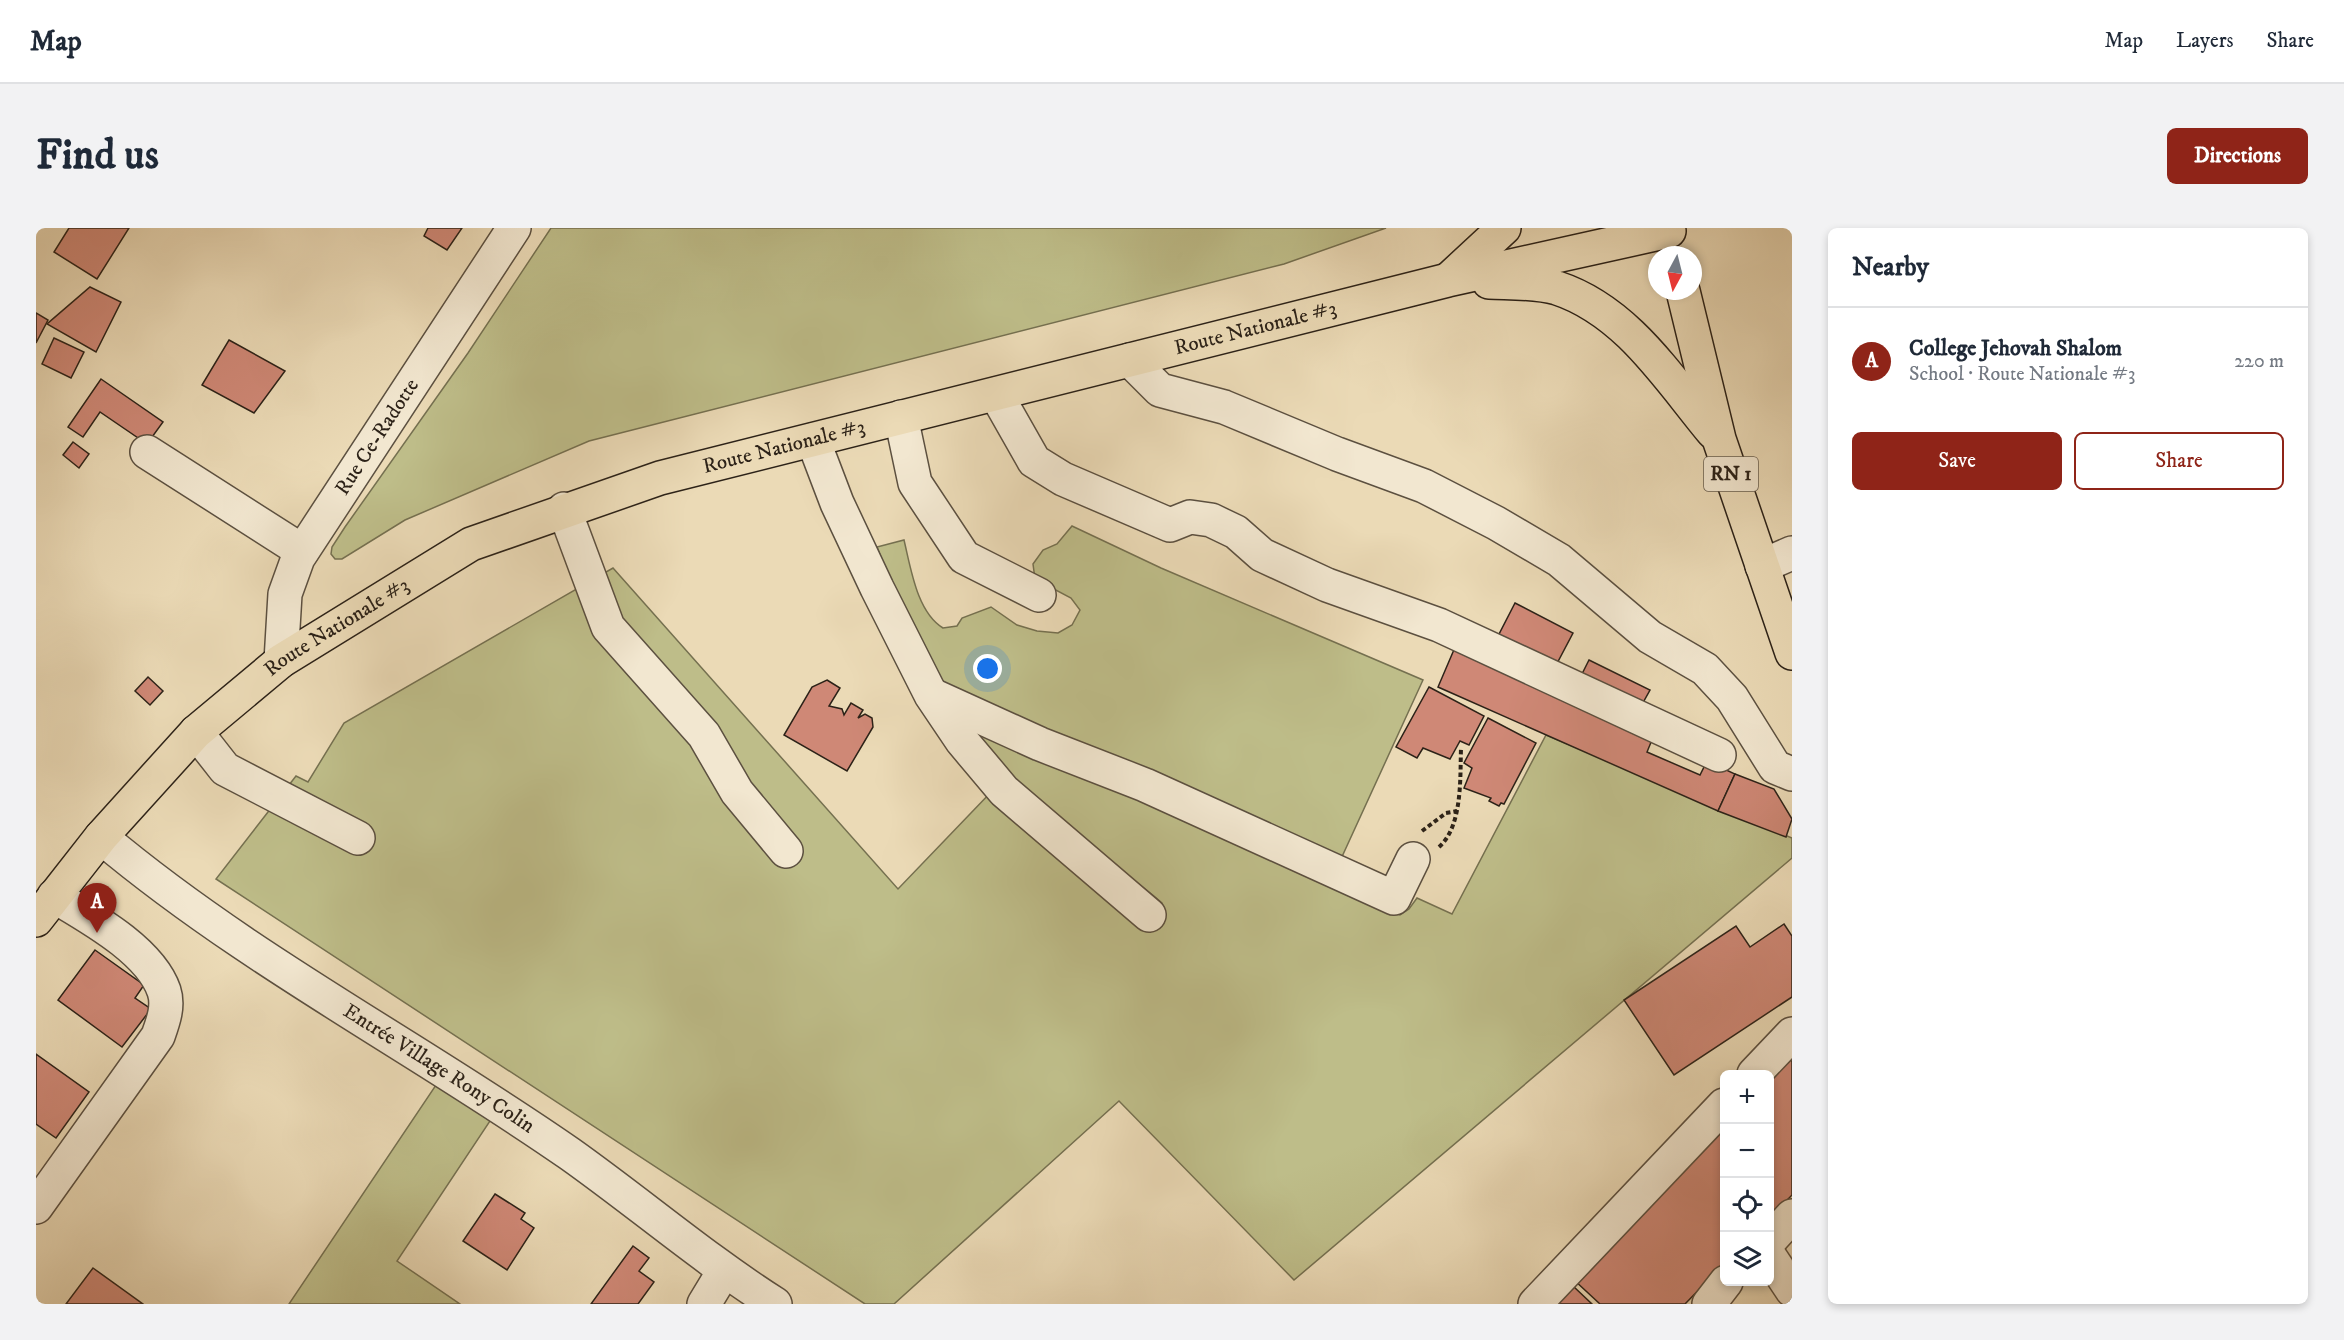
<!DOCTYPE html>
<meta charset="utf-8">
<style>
body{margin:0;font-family:"IM FELL DW Pica",serif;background:#f2f2f3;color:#1f2937}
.controls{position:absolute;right:18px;bottom:18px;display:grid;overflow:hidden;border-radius:9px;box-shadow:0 3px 9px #0003}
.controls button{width:54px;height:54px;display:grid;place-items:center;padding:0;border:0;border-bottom:2px solid #e0e1e3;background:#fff;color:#1f2937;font:30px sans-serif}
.compass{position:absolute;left:1612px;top:18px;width:54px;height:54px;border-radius:50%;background:#fff;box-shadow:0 3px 9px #0003;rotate:187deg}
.you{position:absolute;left:952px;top:441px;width:21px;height:21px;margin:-15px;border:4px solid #fff;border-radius:50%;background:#1a73e8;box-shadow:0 0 0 9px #1a73e833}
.badge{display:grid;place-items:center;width:39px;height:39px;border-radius:50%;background:#8f2418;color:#fff;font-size:20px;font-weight:700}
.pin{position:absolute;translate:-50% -50px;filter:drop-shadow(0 2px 3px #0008)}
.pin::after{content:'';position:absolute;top:32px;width:21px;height:18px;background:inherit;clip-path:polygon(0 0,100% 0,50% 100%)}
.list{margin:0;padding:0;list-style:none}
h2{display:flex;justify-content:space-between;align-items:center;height:78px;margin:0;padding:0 24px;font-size:26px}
h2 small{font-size:20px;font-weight:400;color:#747a83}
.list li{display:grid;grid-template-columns:39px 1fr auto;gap:18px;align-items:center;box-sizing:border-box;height:108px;padding:0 24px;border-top:2px solid #e0e1e3}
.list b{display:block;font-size:22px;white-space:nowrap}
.list p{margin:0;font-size:20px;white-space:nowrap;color:#747a83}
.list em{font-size:20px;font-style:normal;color:#747a83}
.actions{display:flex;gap:12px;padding:18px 24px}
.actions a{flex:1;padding:14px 0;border:2px solid #8f2418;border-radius:9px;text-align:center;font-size:21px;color:#8f2418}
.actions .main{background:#8f2418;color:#fff}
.icon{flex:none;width:33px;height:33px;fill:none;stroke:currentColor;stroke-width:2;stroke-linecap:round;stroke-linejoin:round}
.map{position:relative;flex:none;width:1756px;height:1076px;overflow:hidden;border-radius:9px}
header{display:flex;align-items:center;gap:36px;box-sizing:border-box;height:84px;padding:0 30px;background:#fff;border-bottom:2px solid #e0e1e3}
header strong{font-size:28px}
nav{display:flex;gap:33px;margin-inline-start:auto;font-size:21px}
.intro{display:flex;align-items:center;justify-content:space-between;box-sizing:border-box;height:144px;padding:0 36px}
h1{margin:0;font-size:42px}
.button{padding:15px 27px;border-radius:9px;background:#8f2418;color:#fff;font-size:21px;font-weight:700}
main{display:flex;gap:36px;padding:0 36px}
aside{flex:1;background:#fff;border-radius:9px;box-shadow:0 3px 9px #0003}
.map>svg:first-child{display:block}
.green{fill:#bebd89;stroke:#757050;stroke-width:1.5}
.building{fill:#cf8876;stroke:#2c2218;stroke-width:1.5}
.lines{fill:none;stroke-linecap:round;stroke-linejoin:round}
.minor-casing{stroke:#5c5040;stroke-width:36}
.major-casing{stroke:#2c2218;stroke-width:36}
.path{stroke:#2c2218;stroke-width:4;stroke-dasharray:4.5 3;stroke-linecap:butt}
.minor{stroke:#f2e7d0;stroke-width:33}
.major{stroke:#ebdab6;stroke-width:33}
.labels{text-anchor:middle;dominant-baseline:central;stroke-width:4.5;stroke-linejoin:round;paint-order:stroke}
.shield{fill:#f2e7d0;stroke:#675d4f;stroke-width:1.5}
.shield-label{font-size:20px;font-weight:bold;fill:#2c2218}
.street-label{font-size:21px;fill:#2c2218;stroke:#f2e7d0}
</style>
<header>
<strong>Map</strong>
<nav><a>Map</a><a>Layers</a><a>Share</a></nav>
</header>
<div class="intro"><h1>Find us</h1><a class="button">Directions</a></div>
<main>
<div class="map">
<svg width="1756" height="1076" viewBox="0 0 1756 1076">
<rect width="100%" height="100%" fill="#ebdab6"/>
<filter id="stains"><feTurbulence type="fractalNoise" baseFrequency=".00333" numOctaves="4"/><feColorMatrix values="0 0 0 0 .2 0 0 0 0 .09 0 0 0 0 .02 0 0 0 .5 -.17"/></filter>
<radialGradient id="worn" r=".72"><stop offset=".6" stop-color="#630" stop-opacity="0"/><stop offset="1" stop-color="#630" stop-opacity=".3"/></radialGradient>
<g class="green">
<path d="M515 0H1350L1248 36 553 213 369 292 306 331H299L295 326 296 319 309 299 432 125Z"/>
<path d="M1036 298 1125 340 1387 452 1304 633 907 465 873 401 841 319 868 312C875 341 881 384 907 400L921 398 926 390 955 379 981 397 1001 403 1022 405 1036 397 1044 382 1035 370 999 351 997 336 1007 322 1021 316Z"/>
<path d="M577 340 862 661 958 561 1125 685 1126 675C1078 632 1017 604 972 558 955 541 941 509 928 488L1364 687 1373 681 1381 670 1416 686 1510 507 1756 610V630L1258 1052 1083 873 858 1076H829L180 651 260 548 272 554 308 495Z"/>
<path d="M402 854 454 893 361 1033 424 1076H253Z"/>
</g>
<g class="building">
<path d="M33 0H93L61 51 18 24Z"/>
<path d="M392 0H426L411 22 388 8Z"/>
<path d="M54 59 85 74 60 124 11 96Z"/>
<path d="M0 85 12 92 0 115Z"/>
<path d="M18 110 48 124 35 150 6 136Z"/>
<path d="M193 112 249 143 218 185 166 157Z"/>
<path d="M65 151 127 194 111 216 64 184 47 209 32 199Z"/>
<path d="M37 214 53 226 43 240 27 227Z"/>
<path d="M1479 375 1537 405 1517 443 1459 414Z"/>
<path d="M1420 417 1618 507 1611 524 1664 547 1671 533 1699 546 1682 583 1402 459Z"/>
<path d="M1553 432 1614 462 1604 480 1544 450Z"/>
<path d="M112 449 127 463 114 477 99 463Z"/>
<path d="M791 452 804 460 793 478 806 481 808 487 815 475 827 482 822 490 829 486 836 490 837 499 811 543 748 507 776 459Z"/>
<path d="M1393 459 1448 488 1433 517 1424 513 1414 531 1387 520 1381 530 1360 519Z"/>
<path d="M1452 490 1500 515 1468 576 1465 575 1463 578 1453 573 1455 570 1428 560 1436 540 1428 535Z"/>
<path d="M1699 546 1738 561 1756 591 1750 609 1682 583Z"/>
<path d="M1748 696 1756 708V769L1638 847 1588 772 1700 698 1714 719Z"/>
<path d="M59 722 108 757 99 770 115 781 86 819 22 772Z"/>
<path d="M0 826 53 864 20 910 0 896Z"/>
<path d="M1751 830 1756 833V967L1734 990V848Z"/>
<path d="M1688 894V1036L1649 1076H1564L1537 1051Z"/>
<path d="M459 966 489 985 485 991 498 1000 471 1042 427 1013Z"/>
<path d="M597 1018 613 1030 603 1043 618 1054 602 1076H555Z"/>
<path d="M57 1040 107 1076H30Z"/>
<path d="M1537 1058 1556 1076H1519Z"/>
</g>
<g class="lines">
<g class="minor-casing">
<g id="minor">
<path d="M1094 132 1124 162 1188 179 1301 226 1388 258 1460 295 1523 332 1614 409 1669 441 1696 470 1739 539 1756 546"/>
<path d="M960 166 998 233 1027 251 1134 297 1154 289 1175 292 1200 304 1226 327 1291 357 1403 397 1683 527"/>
<path d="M865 189 879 255 928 329 1003 367"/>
<path d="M777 212 801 275 841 360 895 467 926 513 968 563 1113 687"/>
<path d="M111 224 266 323"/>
<path d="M528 281 572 399 668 507 701 564 750 623"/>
<path d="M1726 338 1756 325"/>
<path id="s1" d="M245 433 249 366 262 330 478 0"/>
<path d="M896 467 1004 516 1109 557 1358 670 1377 631"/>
<path d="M160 504 189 541 322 610"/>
<path id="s2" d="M65 609C210 731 379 818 534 926 603 975 667 1030 739 1076"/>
<path d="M1718 846 1756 806"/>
<path d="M0 979 122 808C127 794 133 778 128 763 114 722 53 689 18 668"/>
<path d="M1734 1012 1756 988"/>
<path d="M1734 1029 1756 1062"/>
<path d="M668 1076 688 1043"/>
<path d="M1499 1076 1688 877"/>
<path d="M1673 1076 1690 1054"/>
</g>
</g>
<g class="major-casing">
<g id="major">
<path d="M1413 51 1468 0"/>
<path d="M1453 54C1475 55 1500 54 1521 60 1591 83 1632 150 1677 204"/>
<path d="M1647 63 1683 211 1756 425"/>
<path id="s3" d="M0 692 65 609 160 504 245 433 435 316 624 250 1412 52 1633 3"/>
</g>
</g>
<g class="path">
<path d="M1386 603 1410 585 1421 583"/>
<path d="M1403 619C1427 598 1424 548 1425 520"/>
</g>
<use href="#minor" class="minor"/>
<use href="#major" class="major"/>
</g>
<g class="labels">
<rect class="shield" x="1668" y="229" width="54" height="34" rx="4.5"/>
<g class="shield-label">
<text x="1695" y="246">RN 1</text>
</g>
<g class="street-label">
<text stroke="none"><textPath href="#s3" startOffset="1395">Route Nationale #3</textPath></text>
<text stroke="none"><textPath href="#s1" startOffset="250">Rue Ce-Radotte</textPath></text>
<text stroke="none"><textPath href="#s3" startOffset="909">Route Nationale #3</textPath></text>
<text stroke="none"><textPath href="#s3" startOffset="423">Route Nationale #3</textPath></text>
<text stroke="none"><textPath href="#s2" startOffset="410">Entrée Village Rony Colin</textPath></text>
</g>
</g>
<rect width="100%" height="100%" filter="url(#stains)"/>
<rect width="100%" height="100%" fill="url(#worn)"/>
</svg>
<div class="controls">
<button>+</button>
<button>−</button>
<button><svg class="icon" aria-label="locate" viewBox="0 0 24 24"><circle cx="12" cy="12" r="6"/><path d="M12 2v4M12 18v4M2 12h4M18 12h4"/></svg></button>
<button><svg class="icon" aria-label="layers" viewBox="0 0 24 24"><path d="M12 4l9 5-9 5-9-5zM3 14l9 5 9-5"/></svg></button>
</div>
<svg class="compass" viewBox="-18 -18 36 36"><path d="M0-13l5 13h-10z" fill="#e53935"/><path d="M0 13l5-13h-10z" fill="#747a83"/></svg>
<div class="you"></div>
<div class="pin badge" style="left:61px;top:705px">A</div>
</div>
<aside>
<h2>Nearby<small></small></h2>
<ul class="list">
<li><span class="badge">A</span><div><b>College Jehovah Shalom</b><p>School · Route Nationale #3</p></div><em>220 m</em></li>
</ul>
<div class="actions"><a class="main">Save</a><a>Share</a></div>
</aside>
</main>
